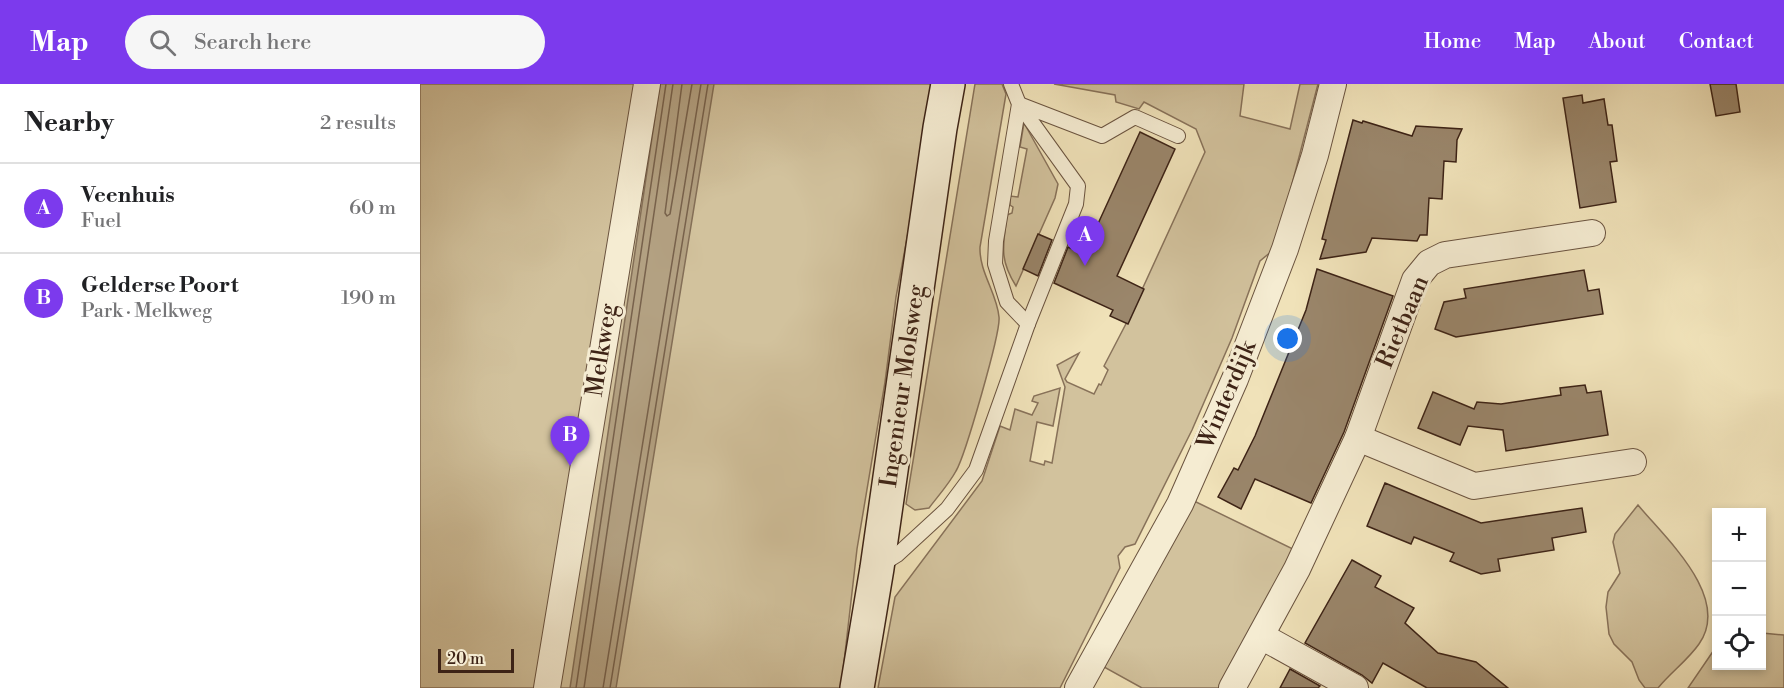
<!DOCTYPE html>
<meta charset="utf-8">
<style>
body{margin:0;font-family:"Libre Bodoni",serif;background:#f6f6f6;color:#202124}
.controls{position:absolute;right:18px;bottom:18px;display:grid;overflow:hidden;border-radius:0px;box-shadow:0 3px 9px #0003}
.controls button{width:54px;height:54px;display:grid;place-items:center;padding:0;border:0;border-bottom:2px solid #e0e0e0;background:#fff;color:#202124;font:30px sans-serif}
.scale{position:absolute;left:18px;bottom:15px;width:76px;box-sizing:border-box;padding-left:6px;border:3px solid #3d2316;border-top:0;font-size:16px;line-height:21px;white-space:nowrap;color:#3d2316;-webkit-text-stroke:4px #f5ecd2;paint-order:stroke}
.you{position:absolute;left:868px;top:255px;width:21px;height:21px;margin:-15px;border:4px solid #fff;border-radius:50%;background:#1a73e8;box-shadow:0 0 0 9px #1a73e833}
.badge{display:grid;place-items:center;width:39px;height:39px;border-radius:50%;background:#7c3aed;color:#fff;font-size:20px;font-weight:700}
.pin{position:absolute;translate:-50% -50px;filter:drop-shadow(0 2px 3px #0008)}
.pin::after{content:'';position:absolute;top:32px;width:21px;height:18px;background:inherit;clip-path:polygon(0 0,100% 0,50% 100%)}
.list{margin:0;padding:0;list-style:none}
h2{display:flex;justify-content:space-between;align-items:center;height:78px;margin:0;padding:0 24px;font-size:26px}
h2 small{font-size:20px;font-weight:400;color:#757577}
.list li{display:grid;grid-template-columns:39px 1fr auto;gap:18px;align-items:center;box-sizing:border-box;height:90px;padding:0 24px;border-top:2px solid #e0e0e0}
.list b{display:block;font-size:22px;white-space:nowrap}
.list p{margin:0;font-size:20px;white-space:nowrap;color:#757577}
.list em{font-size:20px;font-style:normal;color:#757577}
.icon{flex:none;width:33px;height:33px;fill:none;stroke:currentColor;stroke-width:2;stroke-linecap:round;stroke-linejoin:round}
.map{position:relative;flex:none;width:1364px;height:604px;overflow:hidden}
header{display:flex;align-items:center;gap:36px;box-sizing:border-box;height:84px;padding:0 30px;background:#7c3aed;color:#fff}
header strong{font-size:28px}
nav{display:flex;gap:33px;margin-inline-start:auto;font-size:21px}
.search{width:420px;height:54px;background:#f6f6f6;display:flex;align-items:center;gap:15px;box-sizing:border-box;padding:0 21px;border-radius:33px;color:#757577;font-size:22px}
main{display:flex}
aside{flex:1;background:#fff}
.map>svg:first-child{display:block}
.green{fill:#d2c29d;stroke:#88725a;stroke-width:1.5}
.water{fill:#b3a182;stroke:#846f57;stroke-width:1.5}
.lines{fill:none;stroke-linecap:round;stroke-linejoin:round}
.shore{stroke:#78624c;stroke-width:1.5}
.building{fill:#9a866b;stroke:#3d2316;stroke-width:1.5}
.service-casing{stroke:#6a533f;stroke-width:16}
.minor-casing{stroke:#6a533f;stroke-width:28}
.secondary-casing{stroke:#3d2316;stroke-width:36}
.service{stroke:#f5ecd2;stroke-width:14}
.minor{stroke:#f5ecd2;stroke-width:26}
.secondary{stroke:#f5ecd2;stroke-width:33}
.labels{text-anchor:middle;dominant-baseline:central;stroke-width:6;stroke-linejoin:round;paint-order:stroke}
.street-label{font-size:24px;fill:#3d2316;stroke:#f5ecd2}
</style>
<header>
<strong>Map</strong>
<div class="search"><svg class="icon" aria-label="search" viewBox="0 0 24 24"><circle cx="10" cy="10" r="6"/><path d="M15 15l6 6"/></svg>Search here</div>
<nav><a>Home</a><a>Map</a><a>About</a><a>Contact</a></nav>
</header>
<main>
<aside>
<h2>Nearby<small>2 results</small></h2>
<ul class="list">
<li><span class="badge">A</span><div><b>Veenhuis</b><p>Fuel</p></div><em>60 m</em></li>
<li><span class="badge">B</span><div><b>Gelderse Poort</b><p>Park · Melkweg</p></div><em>190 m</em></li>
</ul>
</aside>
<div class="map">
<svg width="1364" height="604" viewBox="0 0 1364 604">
<rect width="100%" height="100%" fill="#f0e2b9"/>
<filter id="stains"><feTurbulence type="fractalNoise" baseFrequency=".00333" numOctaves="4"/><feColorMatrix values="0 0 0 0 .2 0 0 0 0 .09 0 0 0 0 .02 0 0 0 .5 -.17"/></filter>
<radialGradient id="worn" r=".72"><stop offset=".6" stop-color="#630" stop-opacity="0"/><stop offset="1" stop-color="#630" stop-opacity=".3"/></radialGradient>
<g class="green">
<path d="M0 0H516L476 213 465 298 437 465 421 604H0Z"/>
<path d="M555 0H582L586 10 560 163C559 188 577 209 579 233 581 248 545 372 536 387 529 400 518 412 509 424L495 426 486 420Z"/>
<path d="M634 0H824L820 32 870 45 880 0H898L864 131 852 167 840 177 812 254 772 346 715 460 705 463 698 472 700 484 640 604H458L475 513 562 397 580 342 590 346 595 325 612 331 618 319 612 317 614 312 640 304 633 342 617 338 610 377 624 381 625 377 632 379 645 303 637 281 659 269 645 295 647 298 674 310 679 300 681 301 688 286 684 282 709 234 785 68 776 45 724 18 719 25 696 18 695 11Z"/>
<path d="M604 39 638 100 635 114 596 202C579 175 583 162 587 131L592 129 593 123 590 121V112L598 113 607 65 600 63Z"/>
<path d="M772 416 875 466 799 604H722L684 583Z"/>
<path d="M1218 421C1245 454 1312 513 1279 560 1268 576 1250 589 1238 604H1225L1219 596 1212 578 1194 560 1189 550 1186 523 1188 508 1200 489 1193 458 1195 450Z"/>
<path d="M1342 549 1364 551V604H1268L1296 563V582H1342Z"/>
</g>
<path class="water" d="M240 0H294L196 604H150Z"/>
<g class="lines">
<g class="shore">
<path d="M262 0 245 129 247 132 250 130 272 0"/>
<path d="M156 604 246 0"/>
<path d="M164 604 253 0"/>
<path d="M183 604 281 0"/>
<path d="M190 604 288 0"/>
</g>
</g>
<g class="building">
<path d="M1290 0H1316L1320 28 1296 32Z"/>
<path d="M1162 11 1163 19 1184 15 1188 41H1192L1197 77 1190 78 1196 118 1160 124 1143 14Z"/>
<path d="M933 36 942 39 943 37 992 52 996 42 1042 45 1037 56 1036 78 1024 77 1022 115 1009 114 1007 151H1000L997 157 952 154 946 168 900 175 906 156 902 155Z"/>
<path d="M720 48 755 65 697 192 724 205 708 240 690 232 693 226 634 199 648 163 656 167 664 151 671 155Z"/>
<path d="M618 150 632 156 618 192 603 185Z"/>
<path d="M897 185 973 212 924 348 891 419 835 395 821 425 798 413 814 384 818 386 835 352 886 226Z"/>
<path d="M1164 186 1168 207 1179 205 1183 230 1036 253 1015 245 1024 218 1046 214 1044 205Z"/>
<path d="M1165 301 1167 309 1181 307 1188 351 1086 367 1083 346 1048 342 1040 361 998 344 1013 308 1054 325 1057 318 1081 320 1141 311 1140 304Z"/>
<path d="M965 399 1061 439 1162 424 1166 448 1132 454 1134 466 1078 475 1080 487 1061 490 1030 477 1034 469 994 453 991 460 947 442Z"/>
<path d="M932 476 961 492 955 503 994 524 985 539 1018 569 1056 578 1088 604H1007L963 579 952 599 942 591 885 559Z"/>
<path d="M870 585 900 602 898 604H860Z"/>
</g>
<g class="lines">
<g class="service-casing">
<g id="service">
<path d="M608 240 656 120 658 102 599 20 682 52 715 33 758 52"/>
<path d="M461 481 477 471 527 425 556 386 608 240 587 218 575 180 576 157 599 20 591 0"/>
</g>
</g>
<g class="minor-casing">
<g id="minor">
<path d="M938 354 1054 402 1213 378"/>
<path d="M841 552 935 604"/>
<path d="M127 604 227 0"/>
<path d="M658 604 760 420 815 295 865 165 895 71 913 0"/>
<path d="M812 604 877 485 938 354 995 196 1009 179 1025 171 1172 149"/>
</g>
</g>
<g class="secondary-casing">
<path id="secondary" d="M437 604 457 484 520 44 528 0"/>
</g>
<use href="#service" class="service"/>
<use href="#minor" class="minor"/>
<use href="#secondary" class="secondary"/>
</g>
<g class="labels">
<g class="street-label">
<text transform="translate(983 238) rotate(-67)">Rietbaan</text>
<text transform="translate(182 266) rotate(-81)">Melkweg</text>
<text transform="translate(483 302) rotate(-82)">Ingenieur Molsweg</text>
<text transform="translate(807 311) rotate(-67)">Winterdijk</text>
</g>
</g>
<rect width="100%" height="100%" filter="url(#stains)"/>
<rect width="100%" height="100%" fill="url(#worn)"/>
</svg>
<div class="controls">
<button>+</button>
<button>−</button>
<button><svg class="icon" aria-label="locate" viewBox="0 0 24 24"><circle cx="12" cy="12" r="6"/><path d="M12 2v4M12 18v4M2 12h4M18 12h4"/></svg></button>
</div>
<div class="scale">20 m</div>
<div class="you"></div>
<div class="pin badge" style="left:665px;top:182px">A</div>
<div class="pin badge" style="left:150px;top:382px">B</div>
</div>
</main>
